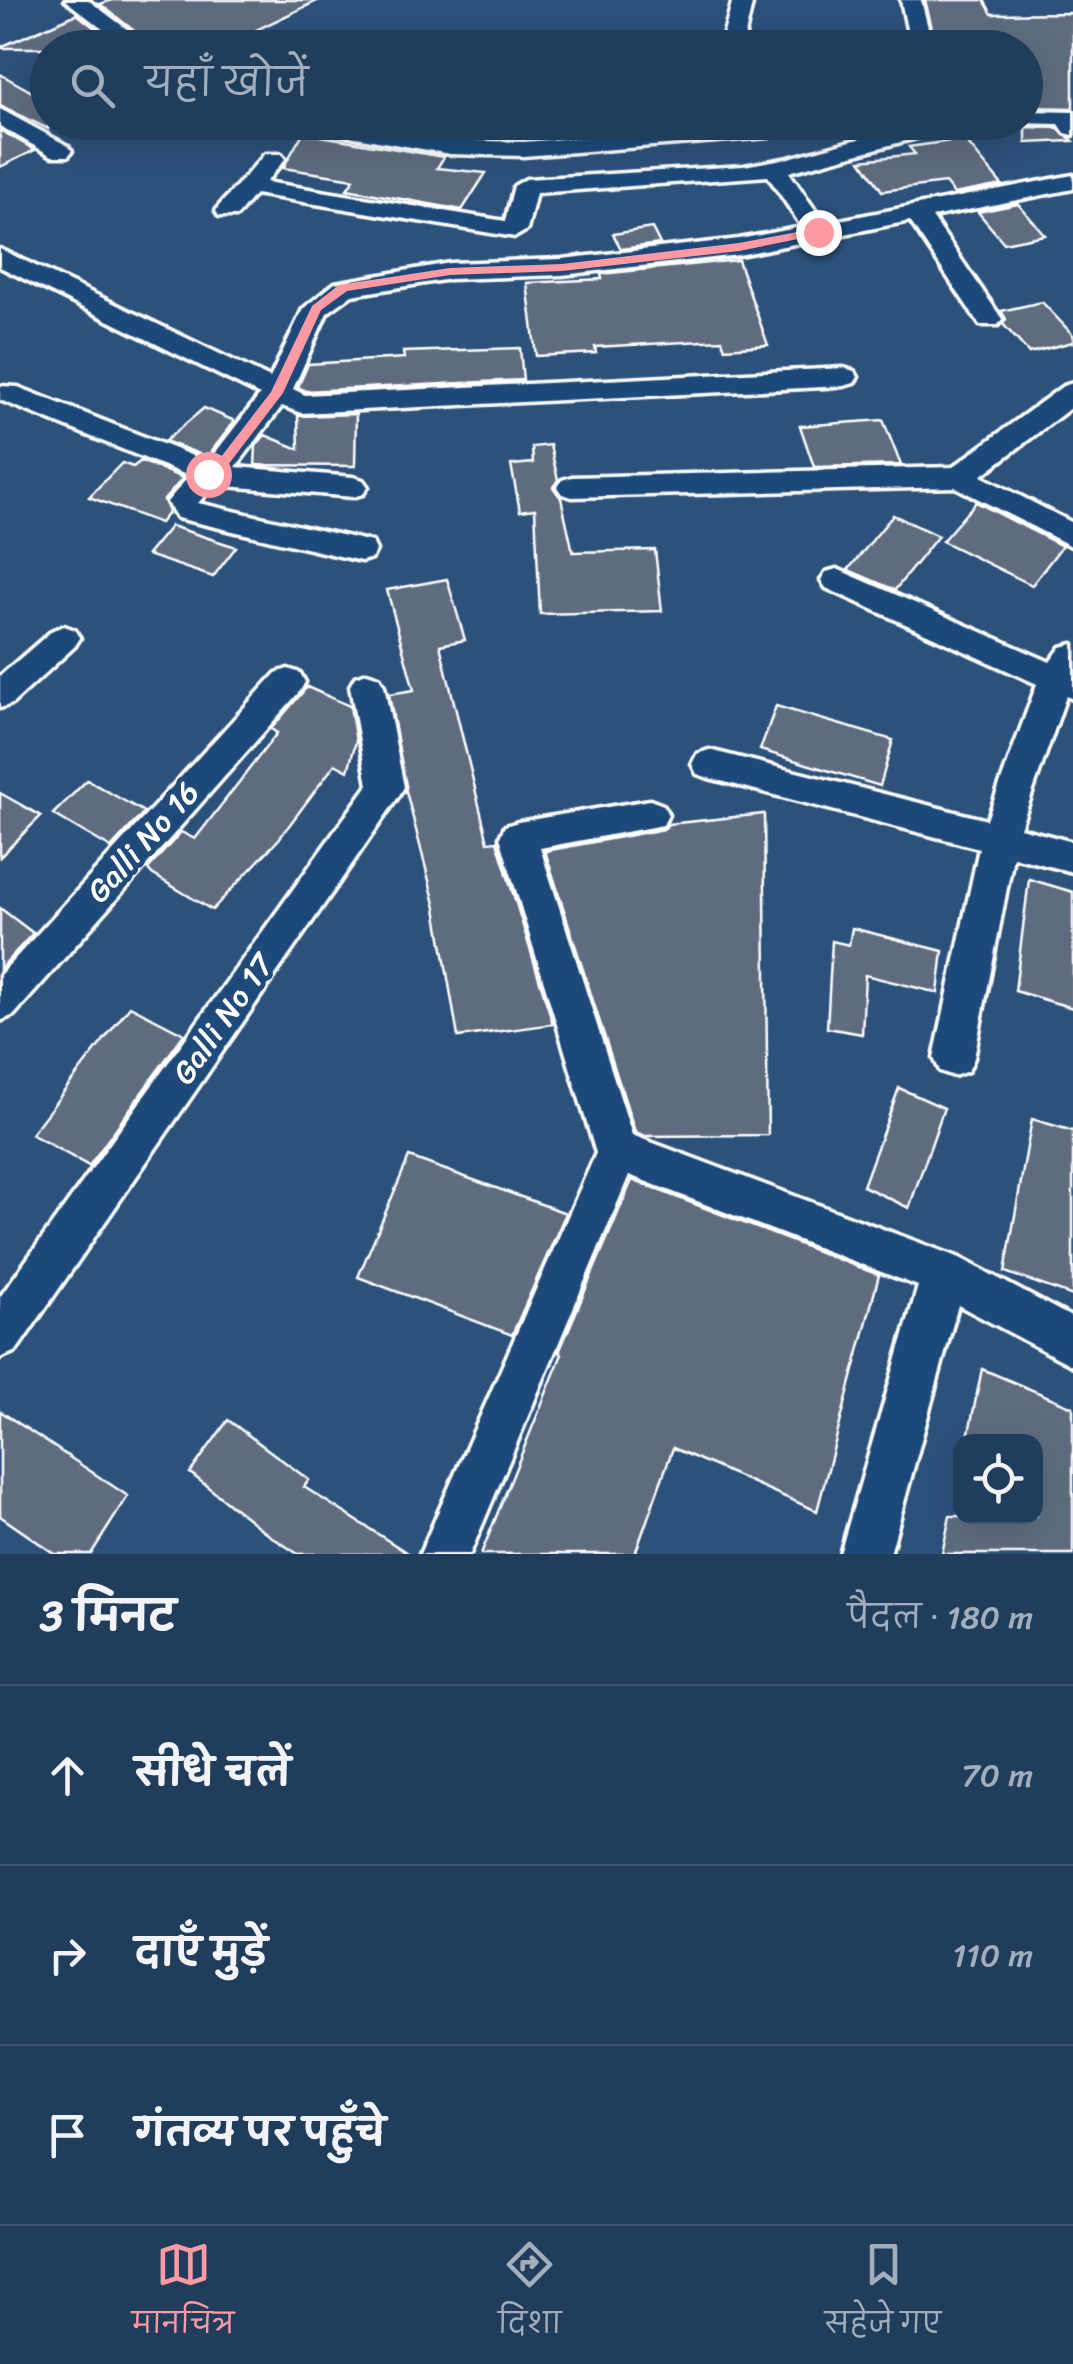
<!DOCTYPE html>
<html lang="hi">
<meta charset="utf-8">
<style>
body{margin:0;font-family:Sriracha,"Playpen Sans Deva",sans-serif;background:#294462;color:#f1f3f6}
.controls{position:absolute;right:30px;bottom:30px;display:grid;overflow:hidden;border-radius:20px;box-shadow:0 10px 40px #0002}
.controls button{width:90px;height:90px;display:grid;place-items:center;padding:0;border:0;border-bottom:2px solid #3e5672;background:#213d5c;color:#f1f3f6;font:50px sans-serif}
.stop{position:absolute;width:30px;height:30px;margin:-22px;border:8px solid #ff9aa2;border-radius:50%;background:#fff}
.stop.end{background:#ff9aa2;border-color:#fff;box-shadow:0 2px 10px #0008}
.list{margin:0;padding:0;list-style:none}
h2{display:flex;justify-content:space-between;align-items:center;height:130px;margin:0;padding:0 40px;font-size:42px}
h2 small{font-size:32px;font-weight:400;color:#a2aebb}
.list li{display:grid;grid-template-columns:65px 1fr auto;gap:30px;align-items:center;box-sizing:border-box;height:180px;padding:0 40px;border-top:2px solid #3e5672}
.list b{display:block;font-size:38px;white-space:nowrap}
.list em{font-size:32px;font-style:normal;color:#a2aebb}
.icon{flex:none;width:55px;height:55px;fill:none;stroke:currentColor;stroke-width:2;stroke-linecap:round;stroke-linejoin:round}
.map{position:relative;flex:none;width:1073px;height:1554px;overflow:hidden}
.search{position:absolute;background:#213d5c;box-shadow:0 10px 40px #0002;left:30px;right:30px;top:30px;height:110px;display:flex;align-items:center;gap:25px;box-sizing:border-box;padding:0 35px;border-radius:55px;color:#a2aebb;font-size:38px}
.sheet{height:670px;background:#213d5c}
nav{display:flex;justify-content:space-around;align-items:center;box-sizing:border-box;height:140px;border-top:2px solid #3e5672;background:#213d5c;font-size:28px;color:#a2aebb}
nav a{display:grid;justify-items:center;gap:5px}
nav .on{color:#ff9aa2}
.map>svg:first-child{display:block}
.building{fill:#5f6c7f;stroke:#fff;stroke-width:2.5}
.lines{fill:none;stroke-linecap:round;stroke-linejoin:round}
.street-casing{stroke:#fff;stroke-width:7}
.street{fill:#1f4a7a;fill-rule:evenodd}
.route{fill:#ff9aa2}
.labels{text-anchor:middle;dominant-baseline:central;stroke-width:10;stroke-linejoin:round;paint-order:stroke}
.street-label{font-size:32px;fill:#fff;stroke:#1f4a7a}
</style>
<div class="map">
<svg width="1073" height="1554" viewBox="0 0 1073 1554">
<rect width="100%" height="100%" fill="#2c517b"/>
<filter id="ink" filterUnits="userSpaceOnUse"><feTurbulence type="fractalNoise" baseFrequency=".01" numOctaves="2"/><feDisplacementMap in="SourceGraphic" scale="20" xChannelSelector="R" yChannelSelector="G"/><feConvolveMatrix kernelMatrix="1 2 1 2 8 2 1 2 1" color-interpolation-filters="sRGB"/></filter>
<g filter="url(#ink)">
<g class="building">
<path d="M112 0H319L219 48H156L100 4Z"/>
<path d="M925 0H984L992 14 1073 13V108L1026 107V48H937Z"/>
<path d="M77 14 120 48H0V47Z"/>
<path d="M0 74 48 101V129L0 105Z"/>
<path d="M1026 127 1057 128 1073 141 1026 143Z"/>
<path d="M0 130 35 150 0 167Z"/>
<path d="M303 133 444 157 437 168 486 173 462 210 347 189 354 179 283 168Z"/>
<path d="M964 139 1002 185 954 194 945 183 882 191 861 160 915 154 909 147Z"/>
<path d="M1018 204 1045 235 1004 243 978 212Z"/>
<path d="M652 228 660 244 621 249 613 234Z"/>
<path d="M738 260 768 345 725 348 722 340 595 347 596 353 536 356 527 283 602 279 601 274Z"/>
<path d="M1042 302 1073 335V342L1029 353 1003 324 1006 319 1001 311Z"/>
<path d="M520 348 523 380 306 391 298 387 308 364 404 358 403 352Z"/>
<path d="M204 408 235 421 207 457 165 441Z"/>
<path d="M356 414 355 466 255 465 256 446 265 435 299 449 298 416Z"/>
<path d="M883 420 901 465 814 467 800 426Z"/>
<path d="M550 445 558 480 553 487 561 498 573 552 655 550 662 611 540 614 535 509 520 511 511 465 533 463 532 447Z"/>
<path d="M141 461 183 478 164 500 169 512 160 523 89 497 122 463 133 467Z"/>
<path d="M976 502 1062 546 1032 585 942 541Z"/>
<path d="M893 515 938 536 895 590 848 570Z"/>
<path d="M171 526 236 547 213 577 147 555Z"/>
<path d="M447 579 465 640 440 645 488 842 497 841 553 1024 458 1037 436 908 406 791 389 694 414 690 387 590Z"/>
<path d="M307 687 350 706 356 741 348 771 335 764 279 839 212 910 152 874 148 869 181 832 195 839 277 733 271 729Z"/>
<path d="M776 706 893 740 880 786 760 750Z"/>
<path d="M87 780 144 812 111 848 53 814Z"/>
<path d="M0 793 41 816 0 857Z"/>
<path d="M764 814 768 1135 645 1136 635 1132 545 851 664 829 668 824Z"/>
<path d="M1029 879 1073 892V1008L1015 991Z"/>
<path d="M0 908 33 933 0 969Z"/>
<path d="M852 928 943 951 938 993 865 975 862 1034 827 1028 832 941 849 945Z"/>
<path d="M130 1006 184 1034 89 1166 31 1134Z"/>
<path d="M899 1088 944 1108 909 1208 863 1186Z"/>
<path d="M1032 1119 1073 1131V1296L1005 1272Z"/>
<path d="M409 1157 566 1213 512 1335 358 1277Z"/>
<path d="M632 1180 879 1275 817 1511 673 1448 635 1554H481L562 1354 559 1352Z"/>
<path d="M982 1369 1073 1407V1554H942L950 1516H1036V1442H967Z"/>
<path d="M0 1411 128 1496 91 1554H55L0 1516Z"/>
<path d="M228 1420 309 1480 304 1487 409 1554H298L269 1535 190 1473Z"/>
</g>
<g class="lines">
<g class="street-casing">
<g id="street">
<path d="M65 0H88L152 48H127Z"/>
<path d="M733 0H753L742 48H720Z"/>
<path d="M901 0H921L933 48H911Z"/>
<path d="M0 109 68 146 72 151 68 156H52L0 126Z"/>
<path d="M1026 111 1073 112V135L1065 133 1059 124 1018 123 1026 122Z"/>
<path d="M300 122H352L450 140 523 142 769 123 780 130 769 137 523 156 450 154 311 129Z"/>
<path d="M921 122H960L957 127 789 172 824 223 1073 175V189L932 217 1002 319 998 325H980L910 221 739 255 562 275 450 279 352 295 327 313 293 389 305 395 844 368 854 371 858 377 854 383 844 386 301 413 282 406 236 467 353 477 363 480 368 487 363 494 353 497 215 485 198 503 372 542 376 550 372 558 361 561 177 518 167 502 189 476 0 400V386L18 387 208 462 260 395 0 267V249L270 378 303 309 335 283 450 263 562 259 739 239 802 227 768 176 536 193 527 230 515 237 255 194 237 216H219L216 211 219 206 265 154H281L285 159 266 182 505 221 514 186 526 179 744 166 789 158Z"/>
<path d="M1073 383V406L981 476 1073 523V547L955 487 572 497 562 494 557 487 562 480 572 477 953 467 1063 386Z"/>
<path d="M837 569 1050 662 1061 647 1073 644V699L1066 696 1020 828 1073 842V872L1013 857 974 1058 968 1071 954 1076 940 1071 934 1058 979 848 709 778 697 774 692 764 697 754 709 750 987 820 1037 684 826 588 821 580 826 572Z"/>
<path d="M64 626 75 630 80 638 75 646 12 704 0 708V676L53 630Z"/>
<path d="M288 669 300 673 305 682 300 691 14 1015 0 1021V975L276 673Z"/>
<path d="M367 673 379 677 384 686 404 787 398 797 16 1351 0 1358V1297L368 785 350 686 355 677Z"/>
<path d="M650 800 663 805 668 815 663 825 540 848 632 1135 960 1258 1073 1318V1366L958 1305 890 1554H840L918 1286 629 1175 470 1554H420L596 1153 500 837 505 826 518 822Z"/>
</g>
</g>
<use href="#street" class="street"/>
</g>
</g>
<path class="route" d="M818 228 822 234 739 251 562 271 450 275 347 291 321 310 283 393 218 478 202 474 211 470 271 392 312 306 339 285 450 268 562 264 739 243Z"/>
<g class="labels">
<g class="street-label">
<text transform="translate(143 842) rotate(-48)">Galli No 16</text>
<text transform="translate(223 1019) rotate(-55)">Galli No 17</text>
</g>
</g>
</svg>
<div class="controls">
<button><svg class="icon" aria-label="locate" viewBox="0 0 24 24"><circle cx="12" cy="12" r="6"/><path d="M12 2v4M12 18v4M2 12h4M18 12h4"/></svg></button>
</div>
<div class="stop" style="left:208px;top:474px"></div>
<div class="stop end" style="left:818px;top:232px"></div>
<div class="search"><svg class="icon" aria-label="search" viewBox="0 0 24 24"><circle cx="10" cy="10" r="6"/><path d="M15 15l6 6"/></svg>यहाँ खोजें</div>
</div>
<section class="sheet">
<h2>3 मिनट<small>पैदल · 180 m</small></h2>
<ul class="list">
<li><svg class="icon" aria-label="ahead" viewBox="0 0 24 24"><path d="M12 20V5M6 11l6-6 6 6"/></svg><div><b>सीधे चलें</b></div><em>70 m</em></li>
<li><svg class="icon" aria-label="right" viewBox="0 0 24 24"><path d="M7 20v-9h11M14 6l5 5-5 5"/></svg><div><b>दाएँ मुड़ें</b></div><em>110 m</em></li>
<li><svg class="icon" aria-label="arrive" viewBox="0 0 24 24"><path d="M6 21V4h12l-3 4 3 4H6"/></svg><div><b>गंतव्य पर पहुँचे</b></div></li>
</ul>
</section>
<nav>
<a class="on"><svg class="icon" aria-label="map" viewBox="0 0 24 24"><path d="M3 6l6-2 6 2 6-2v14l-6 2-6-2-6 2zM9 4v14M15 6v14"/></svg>मानचित्र</a>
<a><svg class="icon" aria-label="directions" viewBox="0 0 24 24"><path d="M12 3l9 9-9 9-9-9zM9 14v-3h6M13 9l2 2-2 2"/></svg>दिशा</a>
<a><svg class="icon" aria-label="saved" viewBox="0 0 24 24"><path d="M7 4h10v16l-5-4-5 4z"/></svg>सहेजे गए</a>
</nav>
